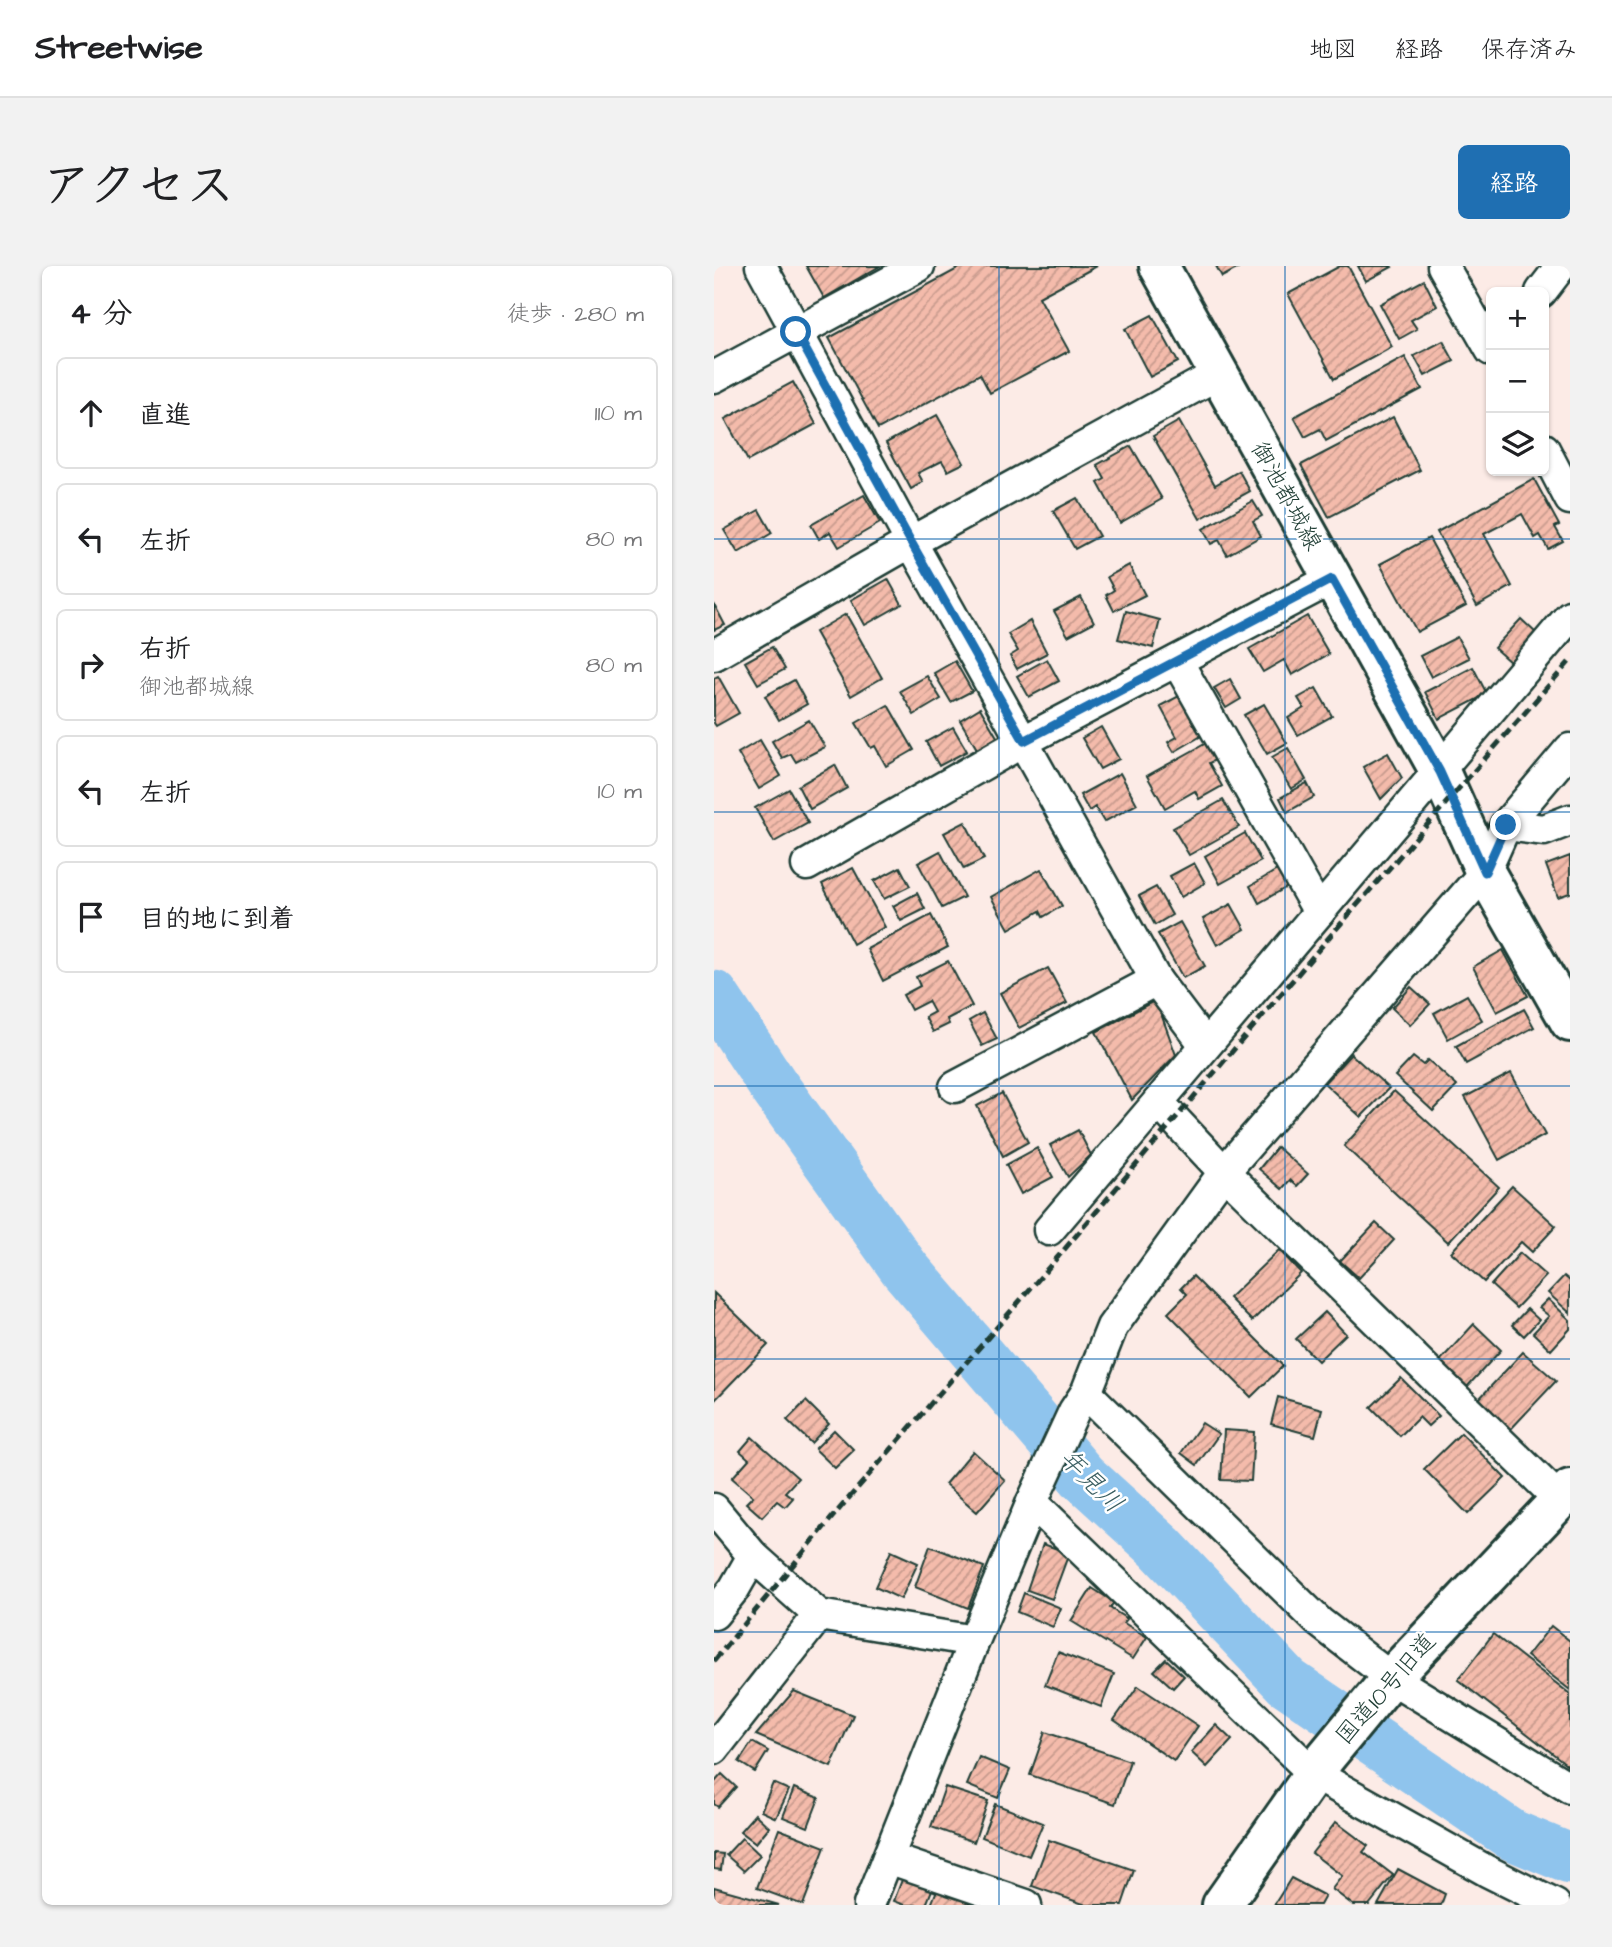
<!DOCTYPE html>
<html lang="ja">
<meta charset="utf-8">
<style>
body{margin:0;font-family:"Architects Daughter","Klee One",sans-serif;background:#f2f2f2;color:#202124}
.controls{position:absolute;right:21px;top:21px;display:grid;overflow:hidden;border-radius:10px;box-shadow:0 2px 5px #0004}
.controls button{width:63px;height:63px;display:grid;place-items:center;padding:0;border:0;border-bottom:2px solid #e0e0e0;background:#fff;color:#202124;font:35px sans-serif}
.stop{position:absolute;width:21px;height:21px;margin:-16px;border:5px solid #1f6fb2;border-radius:50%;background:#fff}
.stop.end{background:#1f6fb2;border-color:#fff;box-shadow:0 2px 7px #0008}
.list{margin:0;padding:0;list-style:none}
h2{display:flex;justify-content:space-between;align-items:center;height:91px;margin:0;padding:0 28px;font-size:30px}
h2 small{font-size:23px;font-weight:400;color:#757577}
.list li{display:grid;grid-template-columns:46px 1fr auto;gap:21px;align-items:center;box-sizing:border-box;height:112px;margin:0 14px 14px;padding:0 14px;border:2px solid #e0e0e0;border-radius:10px}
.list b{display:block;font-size:26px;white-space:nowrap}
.list p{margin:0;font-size:23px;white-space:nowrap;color:#757577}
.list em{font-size:23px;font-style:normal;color:#757577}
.icon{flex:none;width:38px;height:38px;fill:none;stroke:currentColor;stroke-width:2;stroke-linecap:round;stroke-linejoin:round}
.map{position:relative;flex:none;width:856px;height:1639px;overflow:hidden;border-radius:10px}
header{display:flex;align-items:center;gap:42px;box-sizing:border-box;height:98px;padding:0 35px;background:#fff;border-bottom:2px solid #e0e0e0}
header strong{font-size:33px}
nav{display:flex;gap:38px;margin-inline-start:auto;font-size:24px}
.intro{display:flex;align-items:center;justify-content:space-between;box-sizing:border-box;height:168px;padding:0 42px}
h1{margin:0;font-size:49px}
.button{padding:18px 32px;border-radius:10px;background:#1f6fb2;color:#fff;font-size:24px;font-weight:700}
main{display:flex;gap:42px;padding:0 42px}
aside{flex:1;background:#fff;border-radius:10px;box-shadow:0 2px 5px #0004}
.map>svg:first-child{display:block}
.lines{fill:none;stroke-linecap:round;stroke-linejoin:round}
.river{stroke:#8fc4ed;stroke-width:51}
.building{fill:url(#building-hatch);stroke:#1f3d34;stroke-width:2}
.minor-casing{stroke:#1f3d34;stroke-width:35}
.tertiary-casing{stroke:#1f3d34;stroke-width:44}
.primary-casing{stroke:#1f3d34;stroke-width:44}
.minor{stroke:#fff;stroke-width:30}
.tertiary{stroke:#fff;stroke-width:38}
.primary{stroke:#fff;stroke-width:38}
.rail{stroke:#1f3d34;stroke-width:5;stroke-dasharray:10 5;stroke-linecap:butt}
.route{stroke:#1f6fb2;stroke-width:9}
.grid{fill:none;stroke:#1f6fb2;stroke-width:2;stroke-opacity:0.55}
.labels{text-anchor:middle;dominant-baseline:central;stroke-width:5;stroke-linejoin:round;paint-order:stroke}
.street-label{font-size:24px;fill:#1f3d34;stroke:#fff}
.water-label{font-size:26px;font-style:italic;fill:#3b5f62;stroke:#fff}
</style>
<header>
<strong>Streetwise</strong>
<nav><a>地図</a><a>経路</a><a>保存済み</a></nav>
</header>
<div class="intro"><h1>アクセス</h1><a class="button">経路</a></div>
<main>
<aside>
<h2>4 分<small>徒歩 · 280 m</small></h2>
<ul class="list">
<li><svg class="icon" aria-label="ahead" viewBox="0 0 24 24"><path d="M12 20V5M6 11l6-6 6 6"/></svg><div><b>直進</b></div><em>110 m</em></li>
<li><svg class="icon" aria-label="left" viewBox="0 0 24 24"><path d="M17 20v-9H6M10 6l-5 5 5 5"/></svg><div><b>左折</b></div><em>80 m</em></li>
<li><svg class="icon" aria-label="right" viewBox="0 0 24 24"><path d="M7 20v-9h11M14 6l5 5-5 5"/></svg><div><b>右折</b><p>御池都城線</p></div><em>80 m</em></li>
<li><svg class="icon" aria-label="left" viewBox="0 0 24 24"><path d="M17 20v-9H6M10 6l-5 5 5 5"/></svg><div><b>左折</b></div><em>10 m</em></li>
<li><svg class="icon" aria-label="arrive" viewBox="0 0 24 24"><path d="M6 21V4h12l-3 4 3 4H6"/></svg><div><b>目的地に到着</b></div></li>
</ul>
</aside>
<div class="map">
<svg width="856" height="1639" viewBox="0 0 856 1639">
<defs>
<pattern id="building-hatch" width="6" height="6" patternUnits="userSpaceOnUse" patternTransform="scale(1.75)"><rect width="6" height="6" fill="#f4bbab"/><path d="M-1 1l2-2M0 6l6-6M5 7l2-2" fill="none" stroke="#c5998c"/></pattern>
</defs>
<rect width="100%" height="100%" fill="#fcebe6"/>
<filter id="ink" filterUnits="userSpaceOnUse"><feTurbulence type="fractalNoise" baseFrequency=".0143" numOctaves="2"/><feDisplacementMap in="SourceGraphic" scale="14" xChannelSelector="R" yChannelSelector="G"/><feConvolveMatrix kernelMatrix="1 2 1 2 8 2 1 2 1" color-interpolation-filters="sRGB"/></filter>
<g filter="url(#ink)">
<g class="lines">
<path class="river" d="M0 730 59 819 191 1003 368 1210 446 1281 573 1416 798 1569 856 1593"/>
</g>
<g class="building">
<path d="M92 0H166L110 32Z"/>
<path d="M249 0H383L325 31 355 85 276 127 266 108 164 163 115 72Z"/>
<path d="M502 0H528L508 11Z"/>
<path d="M626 0H634L678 81 620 113 574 28Z"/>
<path d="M644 0H677L678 1 652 15Z"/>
<path d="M710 14 723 40 697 54 703 63 685 73 666 38Z"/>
<path d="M438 49 464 96 436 111 411 63Z"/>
<path d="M729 75 740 95 711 110 700 90Z"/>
<path d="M691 91 708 123 612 175 606 163 591 171 580 151Z"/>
<path d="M79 116 102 158 34 195 11 153Z"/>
<path d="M223 149 250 197 234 205 228 195 204 207 209 216 197 223 172 177Z"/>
<path d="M679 151 706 204 615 251 587 199Z"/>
<path d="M465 155 501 219 525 205 536 225 486 253 439 170Z"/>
<path d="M417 180 448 233 406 257 384 217 391 213 383 199Z"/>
<path d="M820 213 845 259 841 261 849 275 834 283 826 269 821 272 808 248 770 268 798 320 763 340 723 266Z"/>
<path d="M150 229 166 257 125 281 116 266 105 273 97 259Z"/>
<path d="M363 232 385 270 361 283 339 245Z"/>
<path d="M539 235 548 250 539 255 547 270 513 289 505 274 497 278 489 263Z"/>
<path d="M45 244 58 267 24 287 10 264Z"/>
<path d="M715 272 752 340 703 366 666 298Z"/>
<path d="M415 299 431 329 400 345 392 329 400 324 393 311Z"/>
<path d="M174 313 188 338 151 359 137 334Z"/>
<path d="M367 331 380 356 354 370 340 345Z"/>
<path d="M0 338 11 359 0 364Z"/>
<path d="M412 345 446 354 439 382 404 373Z"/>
<path d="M132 348 168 412 137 430 101 366Z"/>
<path d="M593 350 615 388 578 409 570 394 549 406 535 383Z"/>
<path d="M807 353 822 367 796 396 780 382Z"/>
<path d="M316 355 333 387 303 403 296 390 304 385 294 368Z"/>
<path d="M743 371 755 392 717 411 706 390Z"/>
<path d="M58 381 71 403 44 418 31 396Z"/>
<path d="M333 393 345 415 315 431 303 410Z"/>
<path d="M241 395 258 425 237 436 220 407Z"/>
<path d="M759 401 773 428 725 453 711 426Z"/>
<path d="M4 410 25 447 2 460 0 457V412Z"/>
<path d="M213 410 227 433 200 449 186 425Z"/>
<path d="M516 413 527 433 512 442 500 422Z"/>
<path d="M80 414 93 438 65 454 51 430Z"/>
<path d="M602 422 618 450 584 469 574 452 590 442 584 432Z"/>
<path d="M467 429 489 469 460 486 454 476 463 471 446 440Z"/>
<path d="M550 438 573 477 553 488 530 449Z"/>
<path d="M174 439 200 484 172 500 161 480 157 482 142 457Z"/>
<path d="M266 442 283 471 263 483 246 454Z"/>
<path d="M95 454 111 481 82 496 77 488 68 492 58 475Z"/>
<path d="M239 461 253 485 225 500 212 476Z"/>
<path d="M387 461 405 493 386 503 368 472Z"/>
<path d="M46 474 67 510 45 523 24 487Z"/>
<path d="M496 475 505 492 495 497 508 520 485 533 481 525 451 542 433 510Z"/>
<path d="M574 482 592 514 577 523 558 491Z"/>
<path d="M674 487 688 512 667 533 649 501Z"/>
<path d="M121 499 133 522 96 543 84 520Z"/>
<path d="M406 507 423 538 390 556 381 541 375 545 366 529Z"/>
<path d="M593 517 600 531 573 546 566 532Z"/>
<path d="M75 523 94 557 60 576 41 542Z"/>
<path d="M509 534 525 561 475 589 459 562Z"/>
<path d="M251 556 270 593 250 603 230 567Z"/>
<path d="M531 567 547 595 506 618 491 590Z"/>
<path d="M226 585 250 631 228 642 204 597Z"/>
<path d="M856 590V627L844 631 832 599Z"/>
<path d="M480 597 491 617 467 631 456 610Z"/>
<path d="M186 601 196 620 170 633 160 615Z"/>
<path d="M139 602 171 661 139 678 108 618Z"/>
<path d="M327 603 348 640 329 651 326 645 295 663 277 631Z"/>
<path d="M563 604 573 621 545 637 536 620Z"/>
<path d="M442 621 458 649 441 659 425 630Z"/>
<path d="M203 627 211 643 187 655 179 640Z"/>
<path d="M517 638 531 663 503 679 489 653Z"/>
<path d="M217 649 234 681 169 715 153 683Z"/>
<path d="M466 656 491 700 469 712 444 668Z"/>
<path d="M789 684 814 730 783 746 759 701Z"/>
<path d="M234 695 258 740 233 753 235 758 219 766 211 751 220 746 214 735 197 744 189 729 206 720 202 711Z"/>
<path d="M334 702 353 737 305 762 286 727Z"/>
<path d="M697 721 716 738 696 759 678 742Z"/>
<path d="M753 729 768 754 734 773 720 747Z"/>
<path d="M442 734 462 789 418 834 382 766Z"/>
<path d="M810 743 820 761 752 798 742 780Z"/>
<path d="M269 747 283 773 268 780 255 755Z"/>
<path d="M637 788 675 822 647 851 610 817Z"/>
<path d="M699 791 709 799 714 794 743 820 719 845 681 810Z"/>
<path d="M797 807 831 869 785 894 751 831Z"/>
<path d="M680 825 785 921 734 976 630 880Z"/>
<path d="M288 827 314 876 289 890 263 840Z"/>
<path d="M364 864 377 889 354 911 336 879Z"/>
<path d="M563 881 594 908 583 920 576 914 568 923 545 903Z"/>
<path d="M323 882 339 911 307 928 292 899Z"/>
<path d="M798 920 842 960 818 986 807 976 770 1016 737 986Z"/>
<path d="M662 957 680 974 645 1012 626 995Z"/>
<path d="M565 984 587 1007 538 1055 515 1032Z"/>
<path d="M806 987 832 1010 802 1042 777 1019Z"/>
<path d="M479 1010 569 1100 537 1131 454 1047 473 1028 467 1022Z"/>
<path d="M850 1010 856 1015V1047L834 1027Z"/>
<path d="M0 1027 54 1079 0 1135Z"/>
<path d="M834 1033 856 1054V1063L837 1084 819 1067 835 1050 825 1042Z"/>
<path d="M813 1043 825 1054 810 1070 798 1059Z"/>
<path d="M611 1046 632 1068 604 1095 582 1073Z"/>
<path d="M760 1058 787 1084 752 1122 724 1097Z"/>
<path d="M809 1086 842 1115 796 1164 764 1134Z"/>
<path d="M687 1112 725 1150 714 1160 705 1151 686 1170 657 1141Z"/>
<path d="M564 1131 608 1143 601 1170 557 1158Z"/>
<path d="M92 1135 115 1158 97 1177 73 1154Z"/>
<path d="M488 1157 505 1168 483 1199 467 1187Z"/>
<path d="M120 1164 140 1184 121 1202 101 1183Z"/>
<path d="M510 1164 540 1166 537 1215 507 1214Z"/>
<path d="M747 1167 791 1212 754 1248 710 1203Z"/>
<path d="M38 1171 84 1212 71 1226 79 1232 71 1241 63 1235 48 1251 32 1237 39 1230 18 1212 35 1193 26 1185Z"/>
<path d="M259 1185 291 1214 263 1246 231 1218Z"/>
<path d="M329 1278 355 1287 338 1333 313 1324Z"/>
<path d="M216 1280 270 1301 254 1342 201 1321Z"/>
<path d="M177 1285 204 1297 187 1333 161 1321Z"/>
<path d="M378 1322 400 1336 396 1342 413 1353 410 1357 433 1371 419 1393 357 1355Z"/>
<path d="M310 1327 347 1342 339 1361 303 1346Z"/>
<path d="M837 1360 856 1375V1424L813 1390Z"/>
<path d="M779 1368 856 1428V1501L744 1414Z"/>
<path d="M344 1386 400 1408 387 1441 331 1419Z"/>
<path d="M452 1393 470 1410 459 1422 440 1405Z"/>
<path d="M424 1420 484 1460 460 1495 400 1454Z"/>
<path d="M80 1425 139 1449 117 1501 42 1469Z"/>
<path d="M502 1459 518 1474 493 1501 477 1486Z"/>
<path d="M331 1466 416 1495 401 1538 316 1509Z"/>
<path d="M38 1476 54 1485 41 1506 25 1496Z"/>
<path d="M265 1491 296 1504 284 1532 253 1519Z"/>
<path d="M8 1508 22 1521 4 1541 0 1538V1517Z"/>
<path d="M59 1517 75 1524 62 1552 47 1545Z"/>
<path d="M231 1521 274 1535 260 1576 217 1561Z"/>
<path d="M80 1522 105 1532 94 1561 69 1551Z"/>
<path d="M281 1538 329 1557 315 1590 268 1571Z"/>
<path d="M41 1548 55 1561 42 1577 26 1565Z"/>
<path d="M622 1556 654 1580 649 1586 679 1609 655 1639H639L618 1623 628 1610 598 1587Z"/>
<path d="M65 1563 111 1581 89 1639 43 1622Z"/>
<path d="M28 1572 46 1589 30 1605 12 1589Z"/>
<path d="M335 1574 420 1604 408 1639H372L318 1620Z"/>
<path d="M0 1587 9 1588 7 1604 0 1603Z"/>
<path d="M684 1603 731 1628 727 1639H664Z"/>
<path d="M189 1611 219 1621 212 1639H191L180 1635Z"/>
<path d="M577 1612 611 1630 606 1639H560Z"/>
<path d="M0 1621 65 1639H0Z"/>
<path d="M223 1624 255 1636 254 1639H217Z"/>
</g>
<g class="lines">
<g class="minor-casing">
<g id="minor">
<path d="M47 0 197 276 442 714"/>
<path d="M729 0 777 84"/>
<path d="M827 26 847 0"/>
<path d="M0 111 205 0"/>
<path d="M830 183 856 233"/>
<path d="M0 389 197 276 504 108"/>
<path d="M463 395 605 646"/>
<path d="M792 559 830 564 856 554"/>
<path d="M93 599 310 475 618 313"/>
<path d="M241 821 442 714 491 779"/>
<path d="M335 964 444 836"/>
<path d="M372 1127 605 1356 677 1412 856 1522"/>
<path d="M846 1234 510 906 444 836 856 350"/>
<path d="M318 1236 600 1508 773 1605 841 1639"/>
<path d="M0 1243 39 1290 105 1349 260 1375"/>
<path d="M0 1348 20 1323 39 1290"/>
<path d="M0 1483 105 1349"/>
<path d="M174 1592 312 1639"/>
<path d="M155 1639 260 1375 318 1236 360 1145 372 1127 398 1061 510 906 771 606 792 559 856 483"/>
</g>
</g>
<g class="tertiary-casing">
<path id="tertiary" d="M508 1639 611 1492 677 1412 856 1223"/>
</g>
<g class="primary-casing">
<path id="primary" d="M445 0 726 506 771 606 856 756"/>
</g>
<use href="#minor" class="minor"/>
<use href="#tertiary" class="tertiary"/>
<use href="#primary" class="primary"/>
<path class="rail" d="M0 1395 121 1248 349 985 617 669 856 395"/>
</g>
</g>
<g class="lines" filter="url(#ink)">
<path class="route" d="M82 66 197 276 310 475 618 313 726 506 771 606 792 559"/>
</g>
<path class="grid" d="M285 0V1639M571 0V1639M0 273H856M0 546H856M0 820H856M0 1093H856M0 1366H856"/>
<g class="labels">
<g class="street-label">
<text transform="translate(572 230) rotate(61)">御池都城線</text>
<text transform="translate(672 1423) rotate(-49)">国道10号旧道</text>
</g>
<g class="water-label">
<text transform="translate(377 1215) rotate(45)">年見川</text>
</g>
</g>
</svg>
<div class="controls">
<button>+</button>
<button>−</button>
<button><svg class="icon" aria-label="layers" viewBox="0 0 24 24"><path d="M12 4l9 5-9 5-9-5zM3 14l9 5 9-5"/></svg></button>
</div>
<div class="stop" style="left:82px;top:66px"></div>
<div class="stop end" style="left:792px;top:559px"></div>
</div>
</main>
